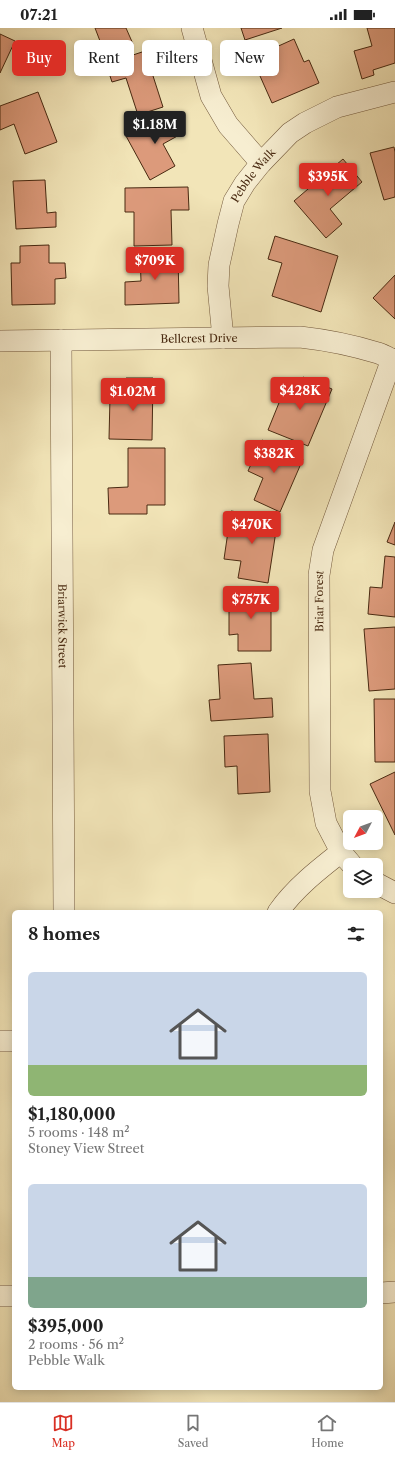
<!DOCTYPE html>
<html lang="en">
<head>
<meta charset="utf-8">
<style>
	body { margin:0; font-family:"Libre Caslon Text",serif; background:#f2f2f2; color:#222; height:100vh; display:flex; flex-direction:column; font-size:15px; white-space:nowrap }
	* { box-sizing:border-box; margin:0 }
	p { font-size:13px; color:#767676 }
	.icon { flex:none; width:22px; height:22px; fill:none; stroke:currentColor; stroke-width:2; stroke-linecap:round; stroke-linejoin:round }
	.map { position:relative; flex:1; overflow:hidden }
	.drawer { position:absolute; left:12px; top:882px; width:371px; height:480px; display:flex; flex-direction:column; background:#fff; border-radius:6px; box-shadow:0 2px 10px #0003 }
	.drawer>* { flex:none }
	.guide { position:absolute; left:12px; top:12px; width:371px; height:36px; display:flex; gap:8px }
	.needle { width:26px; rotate:229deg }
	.controls { position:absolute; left:343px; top:782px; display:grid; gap:8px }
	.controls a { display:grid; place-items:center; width:40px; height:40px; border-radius:6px; background:#fff; box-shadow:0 2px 10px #0003; font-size:20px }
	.price { position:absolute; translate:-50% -34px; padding:0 9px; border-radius:4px; background:#d93025; color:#fff; font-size:13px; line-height:26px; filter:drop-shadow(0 1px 2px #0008) }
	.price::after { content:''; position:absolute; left:50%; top:24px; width:12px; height:9px; margin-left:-6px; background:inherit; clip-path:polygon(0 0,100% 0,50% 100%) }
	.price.current { background:#222; color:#fff }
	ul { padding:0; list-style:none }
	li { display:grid; align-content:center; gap:8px; height:212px; padding:0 16px }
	li span { display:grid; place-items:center; height:124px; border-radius:6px; color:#555 }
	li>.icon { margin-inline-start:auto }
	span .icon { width:72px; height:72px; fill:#fffc; stroke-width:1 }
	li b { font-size:17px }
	h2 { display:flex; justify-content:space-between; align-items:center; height:48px; padding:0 16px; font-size:17px }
	.tag { padding:0 14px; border-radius:6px; background:#fff; box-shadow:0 2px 10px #0003; font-size:14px; line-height:36px }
	.tag.current { background:#d93025; color:#fff }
	.status { display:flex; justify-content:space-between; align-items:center; height:28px; padding:0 20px; background:#fff; direction:ltr }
	.status svg { height:11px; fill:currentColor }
	.tab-bar { display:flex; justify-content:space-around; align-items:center; height:56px; border-top:1px solid #e0e0e0; background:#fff; font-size:11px; color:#767676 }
	.tab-bar a { display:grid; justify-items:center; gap:2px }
	.tab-bar .current { color:#d93025 }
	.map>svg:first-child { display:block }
</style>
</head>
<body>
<div class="status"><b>07:21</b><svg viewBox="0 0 49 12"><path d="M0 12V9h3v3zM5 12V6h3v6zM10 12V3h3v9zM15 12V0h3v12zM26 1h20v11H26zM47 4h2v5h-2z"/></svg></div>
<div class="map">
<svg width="395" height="1374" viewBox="0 0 395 1374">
	<rect width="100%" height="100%" fill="#f2e5b8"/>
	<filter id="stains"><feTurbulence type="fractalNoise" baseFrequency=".005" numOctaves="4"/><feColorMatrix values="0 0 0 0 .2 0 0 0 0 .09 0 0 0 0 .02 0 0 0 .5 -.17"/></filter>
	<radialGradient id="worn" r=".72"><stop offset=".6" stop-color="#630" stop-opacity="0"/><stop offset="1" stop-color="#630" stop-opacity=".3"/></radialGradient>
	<path fill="#dc9a7b" stroke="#482911" d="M95 0H126L133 16 105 26Z
		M241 0H282L245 12Z
		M367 0H395V35L373 42 374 47 362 51 354 23 372 18Z
		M0 6 15 13 0 45Z
		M294 11 304 34 309 32 319 55 272 75 252 30Z
		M145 23 163 79 138 87 126 50 112 54 106 36Z
		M38 64 57 114 25 126 14 96 0 102V78Z
		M170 85 181 106 163 116 175 138 150 152 126 108Z
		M394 119 395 124V169L384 172 370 125Z
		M343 131 362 154 330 181 342 196 326 210 294 173Z
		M45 152 47 185 56 184V199L16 201 13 153Z
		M188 159 189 182H171L172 217 134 218V184H125V160Z
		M275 208 338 228 321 284 272 268 282 235 268 231Z
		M49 217V235H65L66 250 55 251V276L12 277 11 235H20V218Z
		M178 226 179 275 125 277V254L141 253 140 227Z
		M395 247V291L373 270Z
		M303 349 332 361 308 418 268 402 285 360 296 365Z
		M126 350H153L152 412 109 411 110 369H126Z
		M262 412 303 431 280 484 254 472 263 450 248 443Z
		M128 420H165V477H147V486H109L108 460 128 459Z
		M231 483 278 490 268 555 238 550 241 533 224 531Z
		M395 494V517L387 514Z
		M385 528 395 529V589L368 586 370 559 382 560Z
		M229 564H271V623H238V606L229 607Z
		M395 599V661L369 663 364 601Z
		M251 635 254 671 272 670 273 689 211 693 209 672 220 671 218 637Z
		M374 671H395V734H375Z
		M268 706 270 764 238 766 237 738 225 739 224 708Z
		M395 744V807L370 756Z"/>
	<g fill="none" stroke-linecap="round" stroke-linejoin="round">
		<g stroke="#72583b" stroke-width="22">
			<g id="minor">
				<path d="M192 0 211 68 228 97 261 135"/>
				<path id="s1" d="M223 310 218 258 219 237 228 196 234 173 245 155 261 135 290 105 305 95 337 79 395 64"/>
				<path id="s2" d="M61 312 64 884"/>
				<path id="s3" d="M0 313 300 309C327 312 352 317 378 325 384 327 389 330 395 333"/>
				<path id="s4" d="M352 837 341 824 326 795 320 763 319 547 323 522 392 331"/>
				<path d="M376 855 395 865"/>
				<path d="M278 884C295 860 318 842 341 824"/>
				<path d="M0 1013H14"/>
				<path d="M381 1265 395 1264"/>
				<path d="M0 1268H14"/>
			</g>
		</g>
		<use href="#minor" stroke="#f7eed1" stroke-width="21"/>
	</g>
	<g text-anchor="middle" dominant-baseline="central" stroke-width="4" stroke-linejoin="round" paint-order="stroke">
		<g font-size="11" fill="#482911" stroke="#f7eed1">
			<text stroke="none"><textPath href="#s1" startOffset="171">Pebble Walk</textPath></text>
			<text stroke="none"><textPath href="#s3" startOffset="199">Bellcrest Drive</textPath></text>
			<text stroke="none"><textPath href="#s4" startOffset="272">Briar Forest</textPath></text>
			<text stroke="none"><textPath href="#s2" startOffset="286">Briarwick Street</textPath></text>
		</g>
	</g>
	<rect width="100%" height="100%" filter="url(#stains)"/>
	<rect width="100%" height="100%" fill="url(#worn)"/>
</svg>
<div class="controls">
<a><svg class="needle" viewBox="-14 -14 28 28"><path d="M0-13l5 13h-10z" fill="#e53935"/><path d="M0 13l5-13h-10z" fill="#767676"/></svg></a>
<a><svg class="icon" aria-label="layers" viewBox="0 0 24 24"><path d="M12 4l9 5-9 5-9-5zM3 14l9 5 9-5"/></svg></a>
</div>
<b class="price current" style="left:155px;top:117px">$1.18M</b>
<b class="price" style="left:328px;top:169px">$395K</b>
<b class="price" style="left:155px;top:253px">$709K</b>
<b class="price" style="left:300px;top:383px">$428K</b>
<b class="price" style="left:133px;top:384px">$1.02M</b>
<b class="price" style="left:274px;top:446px">$382K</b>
<b class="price" style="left:252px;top:517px">$470K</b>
<b class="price" style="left:251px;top:592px">$757K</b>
<div class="guide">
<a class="tag current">Buy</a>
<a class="tag">Rent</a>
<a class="tag">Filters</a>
<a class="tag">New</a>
</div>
<section class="drawer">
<h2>8 homes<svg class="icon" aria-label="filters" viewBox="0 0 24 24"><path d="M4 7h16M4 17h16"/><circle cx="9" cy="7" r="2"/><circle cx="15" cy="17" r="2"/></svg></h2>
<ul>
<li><span style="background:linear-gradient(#c9d6e8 75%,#8fb573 0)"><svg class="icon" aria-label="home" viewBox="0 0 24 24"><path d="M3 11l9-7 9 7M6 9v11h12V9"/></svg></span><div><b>$1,180,000</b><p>5 rooms · 148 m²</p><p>Stoney View Street</p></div></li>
<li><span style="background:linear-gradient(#c9d6e8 75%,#7fa58c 0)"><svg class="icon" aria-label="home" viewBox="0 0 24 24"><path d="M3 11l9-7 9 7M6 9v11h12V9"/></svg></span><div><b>$395,000</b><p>2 rooms · 56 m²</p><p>Pebble Walk</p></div></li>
</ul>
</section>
</div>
<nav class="tab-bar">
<a class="current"><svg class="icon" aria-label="map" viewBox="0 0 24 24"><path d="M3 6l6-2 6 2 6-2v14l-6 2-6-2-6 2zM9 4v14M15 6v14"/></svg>Map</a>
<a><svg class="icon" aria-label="saved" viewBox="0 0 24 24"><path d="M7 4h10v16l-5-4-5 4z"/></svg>Saved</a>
<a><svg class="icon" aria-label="home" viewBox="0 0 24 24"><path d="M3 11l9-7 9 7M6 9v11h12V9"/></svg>Home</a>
</nav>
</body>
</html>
